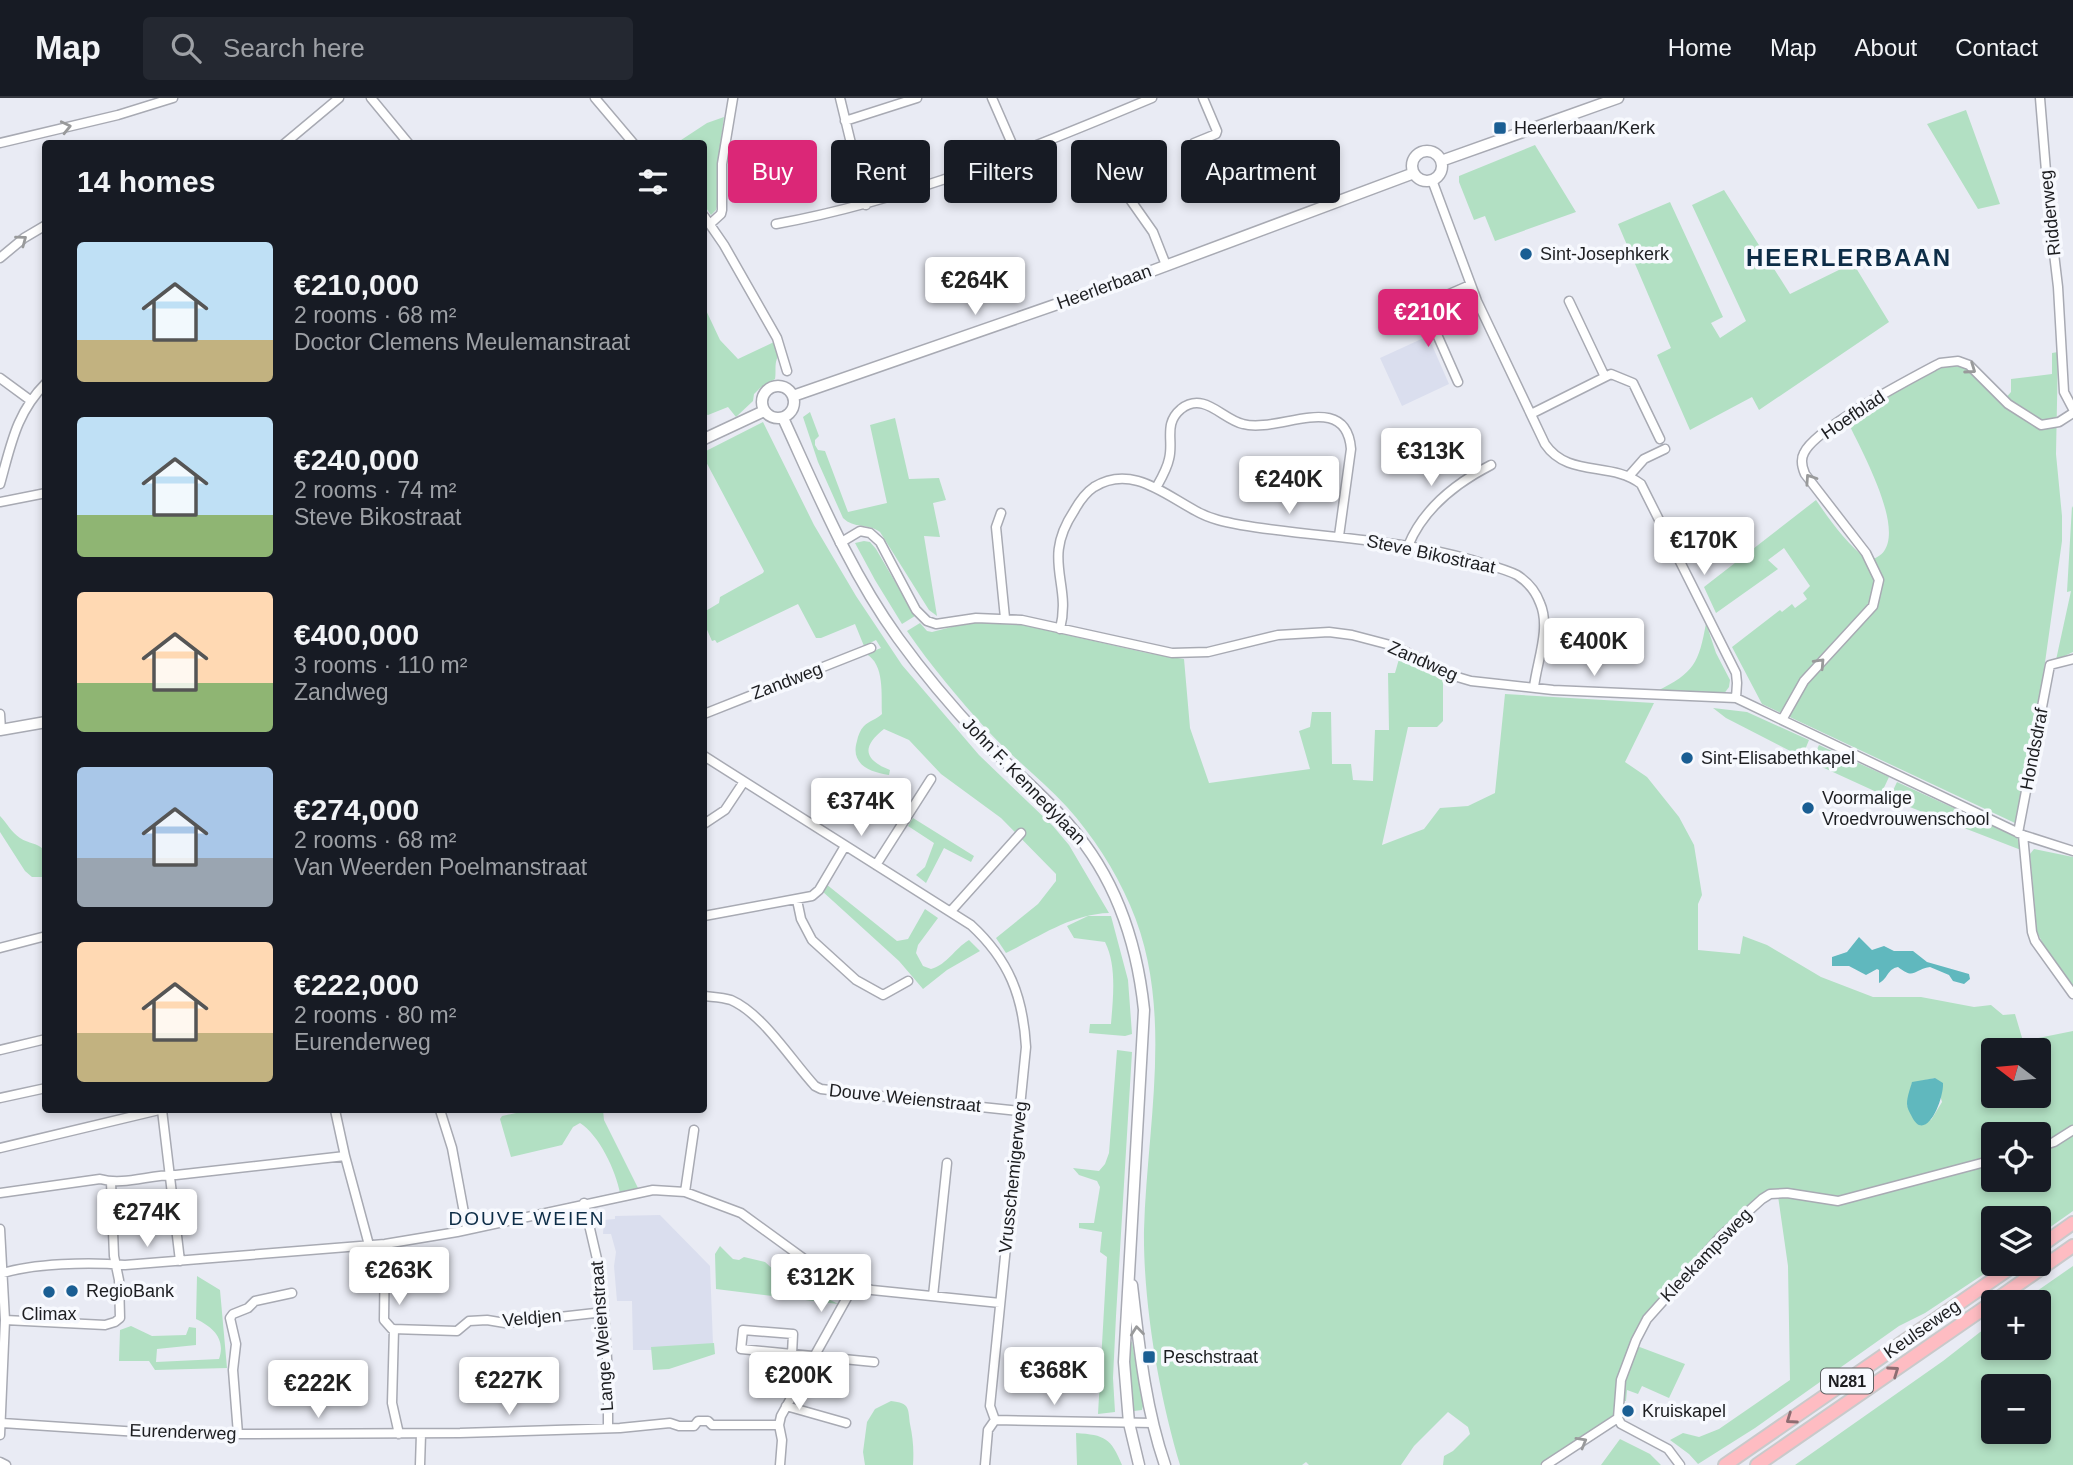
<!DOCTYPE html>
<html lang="en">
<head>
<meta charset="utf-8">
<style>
	body { margin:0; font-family:Arial,sans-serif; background:#242831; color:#f1f3f6; height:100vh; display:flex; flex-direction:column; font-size:26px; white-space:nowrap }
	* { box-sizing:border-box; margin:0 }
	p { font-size:23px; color:#9ea1a6 }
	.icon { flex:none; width:38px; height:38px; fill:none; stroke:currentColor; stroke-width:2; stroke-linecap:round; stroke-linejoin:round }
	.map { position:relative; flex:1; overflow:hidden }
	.panel { position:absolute; left:42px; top:42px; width:665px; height:973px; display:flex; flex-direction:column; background:#171b24; border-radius:7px; box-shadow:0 4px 10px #0003 }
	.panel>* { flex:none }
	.top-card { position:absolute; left:728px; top:42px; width:665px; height:63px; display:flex; gap:14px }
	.needle { width:46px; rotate:286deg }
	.fabs { position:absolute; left:1981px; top:940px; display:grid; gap:14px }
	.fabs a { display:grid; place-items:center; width:70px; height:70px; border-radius:7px; background:#171b24; box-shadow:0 4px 10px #0003; font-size:35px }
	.price { position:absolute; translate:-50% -60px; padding:0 16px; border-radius:7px; background:#fff; color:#222; font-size:23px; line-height:46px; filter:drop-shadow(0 2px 4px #0008) }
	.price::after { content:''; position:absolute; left:50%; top:42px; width:21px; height:16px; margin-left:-10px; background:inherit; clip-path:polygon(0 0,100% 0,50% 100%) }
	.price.active { background:#db2777; color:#fff }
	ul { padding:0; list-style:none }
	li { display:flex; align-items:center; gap:21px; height:175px; padding:0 35px }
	li span { display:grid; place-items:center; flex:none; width:196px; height:140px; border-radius:7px; color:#555 }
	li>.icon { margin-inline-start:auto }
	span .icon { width:84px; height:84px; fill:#fffc; stroke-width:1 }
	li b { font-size:30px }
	h2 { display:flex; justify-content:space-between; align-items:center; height:84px; padding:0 35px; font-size:30px }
	.pill { padding:0 24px; border-radius:7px; background:#171b24; box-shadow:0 4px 10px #0003; font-size:24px; line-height:63px }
	.pill.active { background:#db2777; color:#fff }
	header { display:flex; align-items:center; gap:42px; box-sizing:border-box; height:98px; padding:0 35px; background:#171b24; border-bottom:2px solid #363941 }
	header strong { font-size:33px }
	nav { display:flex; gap:38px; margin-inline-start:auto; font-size:24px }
	.search { width:490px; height:63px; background:#242831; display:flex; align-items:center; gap:18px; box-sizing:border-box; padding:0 24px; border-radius:7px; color:#9ea1a6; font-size:26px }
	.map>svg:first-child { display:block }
</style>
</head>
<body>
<header>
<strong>Map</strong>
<div class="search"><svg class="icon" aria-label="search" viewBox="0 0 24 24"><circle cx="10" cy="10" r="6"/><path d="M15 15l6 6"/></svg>Search here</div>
<nav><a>Home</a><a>Map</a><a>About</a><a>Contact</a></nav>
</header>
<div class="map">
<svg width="2073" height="1367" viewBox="0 0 2073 1367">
	<rect width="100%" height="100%" fill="#e9ebf4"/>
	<path fill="#dadeee" d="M1428 238 1449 286 1402 308 1380 260Z
		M660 1117 710 1168 713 1246 662 1252H633L632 1203H617L614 1168 616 1154 611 1136H603L604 1122 615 1121V1118Z"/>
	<path fill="#b2e0c3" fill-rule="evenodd" d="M1966 12 2000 106 1978 111 1927 26Z
		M724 19 719 55 718 105 716 112 711 117 704 107V46H675L707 25Z
		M1535 47 1576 114 1495 143 1485 118 1474 122 1459 84V78Z
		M1724 92 1790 196 1853 165 1889 224 1759 312 1752 299 1690 332 1657 257 1671 250 1618 126 1670 104 1723 219 1711 225 1720 240 1746 223 1692 107Z
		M704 208 720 242 738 261 774 244C780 253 778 256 776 264 775 269 776 276 775 281L760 290 754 296 753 303 736 319 728 309 708 317 704 316Z
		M2058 254 2056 356 2062 418V443L2034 643 2017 724 2015 725 1762 606 1732 549 1780 512 1782 514 1792 506 1795 510 1807 501 1803 495 1810 488 1784 450 1768 462 1778 471 1716 515 1704 489 1816 402C1831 424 1847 446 1868 462 1920 454 1860 351 1849 326L1893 294 1945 267 1964 269 2002 304 2011 294V281L2052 276V255Z
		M810 314 819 338 815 342V347L818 352 825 353 848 414 887 405 870 327 895 320 909 381 939 380 946 402 933 405 940 439 924 438 937 518 929 512 880 434C868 425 854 431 843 420L818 364 803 319Z
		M763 324 814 427 856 498 902 567 979 657 1053 728 1069 747 1109 815C1071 816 1039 839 1006 855L996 840 1038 806 1056 783V776L1001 720 941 676 909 642 884 631C861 649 864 662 890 672L889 677C869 674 850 666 857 643 858 638 860 632 864 628 869 623 877 621 882 616 881 597 885 566 866 556L881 550 876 542 864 548 855 526 821 540H816L798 506 717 545 715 542 712 543 704 525V514L719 505 720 499 763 475 764 473 704 360V354Z
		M2072 408 2073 410V554L2056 562 2071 493 2067 494Z
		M864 443 870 444 876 451 915 518 902 526 875 482 855 445Z
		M993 524 1014 525 1147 555 1184 561 1190 630 1209 685 1310 671 1299 633 1310 629 1312 614H1331L1332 666H1351L1353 682 1373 683 1375 632H1389L1388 575H1395L1399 561 1443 582V623L1437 629H1408L1382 747 1424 731 1440 710 1468 708 1495 695 1505 596 1654 605 1625 664 1647 679 1679 719 1694 747 1702 797 1698 806V852L1740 856 1743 838 1767 847 1821 879 1873 899H1921L1974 909 1991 907 2003 917 2015 916 2023 943 2073 933V1113L2039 1137V1120H1993V1166H1999L1925 1215 1899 1228 1755 1330 1698 1366 1689 1356 1670 1342 1683 1335 1699 1339 1719 1331 1790 1282 1788 1168 1778 1098 1771 1099 1724 1143 1712 1159 1662 1208 1647 1226 1637 1248 1685 1266 1669 1300 1642 1288 1638 1296 1627 1292 1626 1303H1617L1615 1317 1610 1323 1540 1367H1443L1444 1358 1453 1353 1470 1336 1468 1329 1448 1314 1414 1348 1401 1367H1309L1306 1364 1302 1367H1180C1159 1297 1143 1205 1144 1132 1147 1025 1175 909 1130 807 1115 772 1093 738 1067 709 1042 682 1012 659 987 632 959 601 931 568 907 533L920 525 927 533 932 534 967 525ZM1993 952H2039V998H1993ZM1935 980 1942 1004 1931 1022 1907 1008 1912 985ZM1993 1036H2039V1082H1993Z
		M1706 525 1716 555 1730 582 1729 589 1723 597 1657 593C1694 575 1699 565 1706 525Z
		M1713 610 1747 614 1809 642 1802 659 1726 620Z
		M1819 647 1889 679 1881 696 1811 664Z
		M1897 684 2017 739 2021 752 1889 701Z
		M0 718C6 724 12 735 20 740 29 746 37 744 45 753V779H32L25 773 0 734Z
		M913 720 974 758 971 764 944 750 926 785 916 777 925 769 934 745 908 728Z
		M2034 751 2073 759V890L2045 850 2037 834 2030 756Z
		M826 786 897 843 908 841 925 811 938 820 918 847 916 855 923 868 931 871C948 866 954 851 969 842L980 853 947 872 923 891 899 863 822 793Z
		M1088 818H1111L1128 882 1132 936 1125 938 1089 935 1090 926H1111C1113 900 1117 868 1105 844L1074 840 1067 828Z
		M1117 952 1132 954 1116 1218 1113 1280 1115 1314 1098 1316 1107 1159 1100 1154 1102 1134 1079 1130V1125H1094L1100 1089 1097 1083 1079 1077 1073 1070 1099 1073 1105 1066 1109 1055Z
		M530 1012H603L604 1022 639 1092 620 1095C616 1073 599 1037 580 1025L573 1029 562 1047 511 1059 500 1021 502 1018Z
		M720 1148 733 1161 739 1162 744 1159 765 1164 775 1173 838 1206 716 1191 715 1156Z
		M2073 1168V1367H1795L1943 1263 1993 1224V1250H2039V1204H2021ZM2039 1288V1334H1993V1288Z
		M197 1178 220 1192 227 1270 155 1272 149 1263H119L120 1232 131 1228 152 1238 186 1237 189 1229 196 1230V1247L157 1251 156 1264 219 1261C226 1241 213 1229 196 1221Z
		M1130 1243 1132 1244 1143 1308 1142 1312 1134 1313 1129 1291Z
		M714 1245 715 1256 669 1271 653 1272 651 1249Z
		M891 1303C910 1305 908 1310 910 1326 913 1340 914 1352 913 1367H865L863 1354 867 1324 875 1311Z
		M1076 1335C1105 1337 1111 1340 1122 1367H1077Z
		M1620 1341 1650 1356 1661 1367H1601Z"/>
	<path fill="#60b8be" d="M1859 839 1872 852 1884 848 1894 853H1913L1927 864 1969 876 1970 881 1964 886 1953 883 1949 877 1930 869C1912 872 1915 882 1898 869 1887 871 1888 881 1879 885V872L1877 871 1866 877 1849 868H1832V859L1847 854Z
		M1935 980 1943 985C1944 1002 1925 1048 1911 1017 1909 1013 1907 1010 1907 1006 1907 999 1910 991 1912 984Z"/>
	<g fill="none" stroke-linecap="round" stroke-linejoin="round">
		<g stroke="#a8aab3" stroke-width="11">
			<path id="minor" d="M371 0 409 46
				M595 0 634 46
				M840 0 866 107
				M992 0 1016 55
				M2040 0 2050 122 2058 189 2064 294 2073 311
				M845 23 917 0
				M0 45 118 17 173 0
				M284 46 339 0
				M1096 53 1153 134 1166 167
				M1201 72 1192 48 1194 45 1216 36 1217 33 1203 0
				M1432 82 1477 203 1545 346C1568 380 1611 363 1641 386L1736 575 1737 585 1736 600
				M704 118 724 147 777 240 787 273
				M710 126 721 116 722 112V66L733 0
				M776 126C908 102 1030 51 1152 0
				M0 160 24 140 46 127
				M1569 203 1605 279
				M0 280 30 302
				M1458 284 1424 207 1470 187
				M1531 316 1611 276 1633 285 1660 341
				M1629 378 1644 361 1665 351
				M0 386C11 347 16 315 46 285
				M1156 390C1161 381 1167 371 1169 361 1174 343 1163 326 1181 311 1204 293 1222 321 1243 326 1278 336 1346 291 1351 351L1339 438
				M0 404 46 395
				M1001 415 996 429 1005 520
				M840 445 860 433 870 435 880 444 916 512 927 523 936 526 976 520 1022 522 1172 555 1208 554 1278 537 1329 534 1352 537 1394 548 1454 578 1471 583 1553 592 1736 600 2023 737 2073 753
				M1408 448C1423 411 1456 385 1491 367
				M1060 531C1072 484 1041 463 1074 413 1079 404 1085 395 1094 389 1131 366 1164 396 1196 413 1210 421 1225 424 1241 427 1318 440 1396 440 1472 462 1487 467 1503 470 1517 477 1528 484 1536 494 1540 505 1551 530 1537 563 1534 589
				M0 616 1 632
				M704 616 871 550
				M1782 622 1804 583 1873 508 1879 482 1866 455 1805 376C1802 369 1800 362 1804 355 1815 330 1912 280 1940 265L1958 263 1969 267 2008 306 2041 327 2059 324 2073 315
				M704 658 971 827C1009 862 1023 898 1026 949L990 1308 995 1322
				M704 726 725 712 743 685
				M2018 735 2050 567 2073 561
				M2023 737 2032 834 2035 843 2073 896
				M876 767 931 681
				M797 802 801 821 812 842 856 882 883 897 908 883
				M951 813 1021 735
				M704 818 812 798 819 792 845 748
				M0 850 46 838
				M704 898C712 899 722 899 731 902 763 916 791 962 815 988L821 991 922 1003 928 1006 943 1005 1019 1013
				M0 952 46 941
				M0 1000 46 990
				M162 1012 180 1163
				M335 1012 345 1058 369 1147
				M440 1012 452 1050 467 1131
				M2039 1049 2054 1044 2073 1032
				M0 1050 159 1012
				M685 1094 694 1032
				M0 1095 100 1081C124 1088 151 1076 176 1077L345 1058
				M584 1105 597 1161 604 1214 608 1276V1330
				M0 1131 5 1222 0 1337
				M385 1146 384 1222 392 1231 457 1233 469 1223 487 1222 505 1225 604 1214
				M0 1176C33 1165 90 1164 125 1167L385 1146 457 1134 653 1092 685 1094 741 1115 818 1171 842 1183 872 1192 1000 1205
				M933 1198 947 1065
				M5 1222 105 1227 115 1224 120 1220 119 1182 114 1158 111 1084
				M394 1231 392 1305 399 1336
				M792 1256 793 1236 743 1232 741 1251C785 1255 830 1260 874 1264
				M786 1308 846 1325
				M1618 1320 1621 1282 1636 1242 1647 1221 1722 1137 1762 1101 1770 1096 1787 1095 1838 1103 1993 1062
				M1618 1320 1621 1326 1668 1351 1680 1367
				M995 1322 1153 1325
				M2 1325 139 1334 238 1336 460 1335 620 1330 670 1325 679 1328H694L698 1323H708L712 1327H779
				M238 1336 233 1272 236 1246 230 1220 233 1216 248 1210 255 1203 292 1195
				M0 1364 6 1367
				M420 1367 421 1336
				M780 1367 782 1342 779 1327 781 1318 854 1187
				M985 1367 988 1332 995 1322
				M1546 1367 1618 1320"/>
		</g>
		<g stroke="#a8aab3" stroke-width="13">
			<path id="tertiary" d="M1412 68a15 15 0 1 1 30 0a15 15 0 1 1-30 0Z
				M1441 63 1618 0
				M762 304a16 16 0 1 1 32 0a16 16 0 1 1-32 0Z
				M793 298 1141 177 1414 75
				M783 320C818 396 849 472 898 540 924 576 953 610 983 642 1011 671 1044 697 1070 728 1115 779 1137 845 1144 912L1124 1264 1129 1325 1139 1367
				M704 341 764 313
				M0 632 46 624
				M1132 1187C1139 1247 1145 1309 1165 1367"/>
		</g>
		<g stroke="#c9c9ca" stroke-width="16">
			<path id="trunk" d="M2039 1149 2073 1125
				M1993 1204 2073 1148
				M1725 1367 2016 1166
				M1757 1367 1993 1204"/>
		</g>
		<use href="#minor" stroke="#fff" stroke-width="8"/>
		<use href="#tertiary" stroke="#fff" stroke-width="10"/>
		<use href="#trunk" stroke="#febcc2" stroke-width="12"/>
	</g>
	<defs><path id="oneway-chevron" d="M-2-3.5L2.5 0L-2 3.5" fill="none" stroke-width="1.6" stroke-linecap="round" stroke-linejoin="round" transform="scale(1.75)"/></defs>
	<g stroke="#999a9b">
		<use href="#oneway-chevron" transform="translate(66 29) rotate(-13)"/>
		<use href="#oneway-chevron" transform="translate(22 142) rotate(-37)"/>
		<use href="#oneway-chevron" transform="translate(1971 271) rotate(35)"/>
		<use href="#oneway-chevron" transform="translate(1810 381) rotate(-124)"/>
		<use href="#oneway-chevron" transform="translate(1820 565) rotate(-47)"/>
		<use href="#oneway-chevron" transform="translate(1137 1233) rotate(-96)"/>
		<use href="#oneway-chevron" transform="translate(1582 1344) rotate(-30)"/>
	</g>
	<g stroke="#8e6d72">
		<use href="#oneway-chevron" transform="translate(1894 1273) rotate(-35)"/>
		<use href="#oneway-chevron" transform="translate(1791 1321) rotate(145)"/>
	</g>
	<g fill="#1a5e93" stroke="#f7f9fe" stroke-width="2.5">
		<rect x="1493" y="23" width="14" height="14" rx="3.5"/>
		<circle cx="1526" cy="156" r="7"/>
		<circle cx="1687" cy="660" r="7"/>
		<circle cx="1808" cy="710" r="7"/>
		<circle cx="72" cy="1193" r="7"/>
		<circle cx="49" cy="1194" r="7"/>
		<rect x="1142" y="1252" width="14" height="14" rx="3.5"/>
		<circle cx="1628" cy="1313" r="7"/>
	</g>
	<g text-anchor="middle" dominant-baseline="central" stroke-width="7" stroke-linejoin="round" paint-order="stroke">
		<rect fill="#f7f9fe" stroke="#5e6063" stroke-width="2" x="1821" y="1270.5" width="52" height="25" rx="5"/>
		<g font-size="16" font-weight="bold" fill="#1d1e21">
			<text x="1847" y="1283">N281</text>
		</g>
		<g font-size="18" fill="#1d1e21" stroke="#f7f9fe" text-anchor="start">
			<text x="1514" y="30">Heerlerbaan/Kerk</text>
			<text x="1540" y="156">Sint-Josephkerk</text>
			<text x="1701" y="660">Sint-Elisabethkapel</text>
			<text x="1822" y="700">Voormalige<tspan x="1822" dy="21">Vroedvrouwenschool</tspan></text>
			<text x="86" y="1193">RegioBank</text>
			<text x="49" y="1216" text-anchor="middle">Climax</text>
			<text x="1163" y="1259">Peschstraat</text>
			<text x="1642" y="1313">Kruiskapel</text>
		</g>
		<g font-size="18" fill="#1d1e21" stroke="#f7f9fe">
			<text transform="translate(2050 115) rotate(-96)">Ridderweg</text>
			<text transform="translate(1104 189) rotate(-20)">Heerlerbaan</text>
			<text transform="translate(1853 317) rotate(-34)">Hoefblad</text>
			<text transform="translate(1431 456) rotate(12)">Steve Bikostraat</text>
			<text transform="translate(1423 563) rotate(24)">Zandweg</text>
			<text transform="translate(787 583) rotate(-21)">Zandweg</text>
			<text transform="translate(2034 651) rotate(-79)">Hondsdraf</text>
			<text transform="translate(1024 683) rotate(46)">John F. Kennedylaan</text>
			<text transform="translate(905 1000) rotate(6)">Douve Weienstraat</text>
			<text transform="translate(1013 1079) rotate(-84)">Vrusschemigerweg</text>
			<text transform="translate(1706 1157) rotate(-46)">Kleekampsweg</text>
			<text transform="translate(532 1220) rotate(-5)">Veldjen</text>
			<text transform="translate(1922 1231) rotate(-35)">Keulseweg</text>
			<text transform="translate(602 1238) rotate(-94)">Lange Weienstraat</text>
			<text transform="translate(183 1334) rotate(2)">Eurenderweg</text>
		</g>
		<g font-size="19" letter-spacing="2" fill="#0d2d47" stroke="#f7f9fe">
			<text x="527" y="1120">DOUVE WEIEN</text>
		</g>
		<g font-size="24" font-weight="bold" letter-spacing="2" fill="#0d2d47" stroke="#f7f9fe">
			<text x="1849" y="159">HEERLERBAAN</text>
		</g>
	</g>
</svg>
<div class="fabs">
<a><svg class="needle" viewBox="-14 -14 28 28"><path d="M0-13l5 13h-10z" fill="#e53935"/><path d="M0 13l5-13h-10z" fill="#9ea1a6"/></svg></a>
<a><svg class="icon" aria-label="locate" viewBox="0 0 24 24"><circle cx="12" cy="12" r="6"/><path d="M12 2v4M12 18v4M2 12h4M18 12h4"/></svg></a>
<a><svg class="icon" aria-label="layers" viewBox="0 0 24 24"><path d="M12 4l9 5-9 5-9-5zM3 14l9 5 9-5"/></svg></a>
<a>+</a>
<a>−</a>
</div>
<b class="price" style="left:975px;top:219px">€264K</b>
<b class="price active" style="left:1428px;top:251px">€210K</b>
<b class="price" style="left:1431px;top:390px">€313K</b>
<b class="price" style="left:1289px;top:418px">€240K</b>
<b class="price" style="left:1704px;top:479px">€170K</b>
<b class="price" style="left:1594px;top:580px">€400K</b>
<b class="price" style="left:861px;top:740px">€374K</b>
<b class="price" style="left:147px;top:1151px">€274K</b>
<b class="price" style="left:399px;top:1209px">€263K</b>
<b class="price" style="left:821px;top:1216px">€312K</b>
<b class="price" style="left:1054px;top:1309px">€368K</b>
<b class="price" style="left:799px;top:1314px">€200K</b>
<b class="price" style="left:509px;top:1319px">€227K</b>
<b class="price" style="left:318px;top:1322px">€222K</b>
<div class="top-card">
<a class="pill active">Buy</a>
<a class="pill">Rent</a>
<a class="pill">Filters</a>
<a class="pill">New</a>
<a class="pill">Apartment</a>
</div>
<section class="panel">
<h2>14 homes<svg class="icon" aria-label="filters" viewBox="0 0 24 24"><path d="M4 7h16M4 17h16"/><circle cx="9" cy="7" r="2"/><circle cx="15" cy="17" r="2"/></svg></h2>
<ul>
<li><span style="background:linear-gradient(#bfe0f5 70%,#c2b280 0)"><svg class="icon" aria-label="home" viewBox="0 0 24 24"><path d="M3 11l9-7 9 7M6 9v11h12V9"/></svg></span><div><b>€210,000</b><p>2 rooms · 68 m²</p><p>Doctor Clemens Meulemanstraat</p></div></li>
<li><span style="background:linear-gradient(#bfe0f5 70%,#8fb573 0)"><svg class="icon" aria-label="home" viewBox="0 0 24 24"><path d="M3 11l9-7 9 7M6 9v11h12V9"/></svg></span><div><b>€240,000</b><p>2 rooms · 74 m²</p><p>Steve Bikostraat</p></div></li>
<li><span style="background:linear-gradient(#ffd9b3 65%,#8fb573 0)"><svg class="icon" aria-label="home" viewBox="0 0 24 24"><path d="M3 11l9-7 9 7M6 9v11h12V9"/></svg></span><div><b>€400,000</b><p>3 rooms · 110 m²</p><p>Zandweg</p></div></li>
<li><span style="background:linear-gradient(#a9c7e8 65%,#9aa5b1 0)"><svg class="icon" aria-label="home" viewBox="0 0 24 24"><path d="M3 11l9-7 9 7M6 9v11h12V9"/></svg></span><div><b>€274,000</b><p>2 rooms · 68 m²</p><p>Van Weerden Poelmanstraat</p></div></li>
<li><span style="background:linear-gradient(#ffd9b3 65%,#c2b280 0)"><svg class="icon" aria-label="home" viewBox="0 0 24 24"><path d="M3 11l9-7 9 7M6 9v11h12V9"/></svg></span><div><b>€222,000</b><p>2 rooms · 80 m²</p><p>Eurenderweg</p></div></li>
</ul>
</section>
</div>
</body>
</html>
